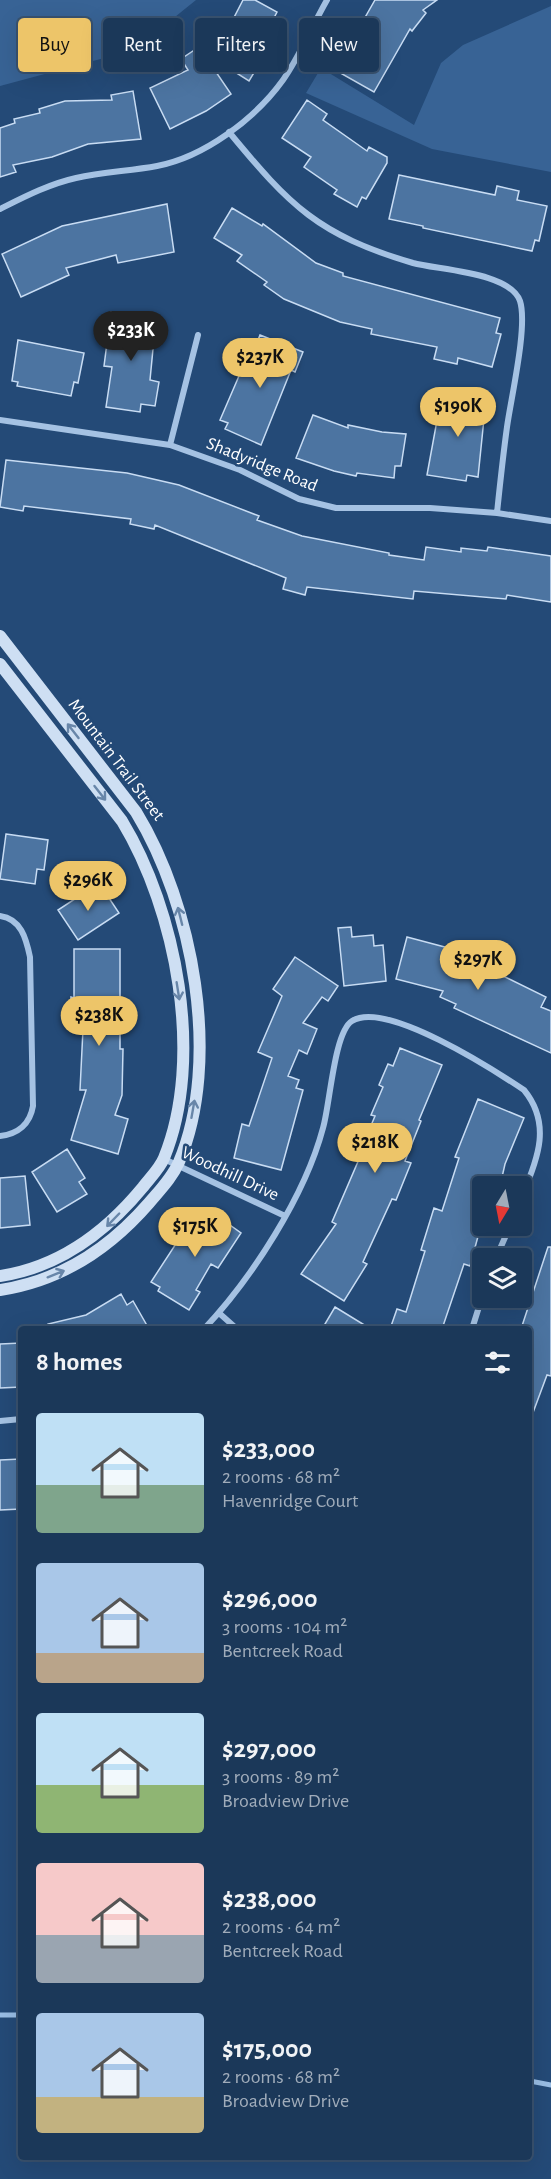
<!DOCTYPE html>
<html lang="en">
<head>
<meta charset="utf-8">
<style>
	body { margin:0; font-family:"Alegreya Sans",sans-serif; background:#243f5f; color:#f1f3f6; height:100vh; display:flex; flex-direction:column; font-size:22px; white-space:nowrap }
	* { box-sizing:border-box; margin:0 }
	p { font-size:20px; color:#a0acba }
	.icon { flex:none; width:33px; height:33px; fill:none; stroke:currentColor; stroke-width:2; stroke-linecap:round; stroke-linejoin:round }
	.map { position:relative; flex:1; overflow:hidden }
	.panel { position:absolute; left:18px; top:1326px; width:514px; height:834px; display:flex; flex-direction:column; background:#1b3859; border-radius:6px; box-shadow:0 6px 24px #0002,0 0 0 2px #39526f }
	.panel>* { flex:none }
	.banner { position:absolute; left:18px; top:18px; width:516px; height:54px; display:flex; gap:12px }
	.needle { width:39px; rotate:190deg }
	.buttons { position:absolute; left:472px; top:1176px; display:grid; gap:12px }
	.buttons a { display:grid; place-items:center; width:60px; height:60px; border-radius:6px; background:#1b3859; box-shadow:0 6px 24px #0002,0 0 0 2px #39526f; font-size:30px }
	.price { position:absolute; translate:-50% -51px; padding:0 14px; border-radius:21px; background:#edc569; color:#111; font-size:20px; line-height:39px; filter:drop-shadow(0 2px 3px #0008) }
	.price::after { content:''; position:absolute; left:50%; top:36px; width:18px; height:14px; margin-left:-9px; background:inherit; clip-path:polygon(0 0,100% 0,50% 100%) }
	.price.selected { background:#222; color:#fff }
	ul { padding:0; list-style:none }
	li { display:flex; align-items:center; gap:18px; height:150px; padding:0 18px }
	li span { display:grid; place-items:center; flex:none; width:168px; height:120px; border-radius:6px; color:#555 }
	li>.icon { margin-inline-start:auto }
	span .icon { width:72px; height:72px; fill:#fffc; stroke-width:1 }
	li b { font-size:26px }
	h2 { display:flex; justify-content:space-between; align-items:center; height:72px; padding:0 18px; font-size:26px }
	.chip { padding:0 21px; border-radius:6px; background:#1b3859; box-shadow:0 6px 24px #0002,0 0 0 2px #39526f; font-size:21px; line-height:54px }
	.chip.selected { background:#edc569; color:#111 }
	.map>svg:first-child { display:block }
</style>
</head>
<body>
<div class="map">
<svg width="551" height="2179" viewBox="0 0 551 2179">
	<rect width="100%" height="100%" fill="#244a77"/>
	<path fill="#386395" d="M0 0H196L134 50 0 86Z
		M551 6V172L432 149 306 93 321 68 414 125 441 63 463 45Z"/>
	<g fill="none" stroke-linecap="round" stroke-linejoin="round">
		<path stroke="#99bde4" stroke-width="5" d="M0 2015H21
			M530 2081 551 2085"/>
	</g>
	<path fill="#4c74a1" stroke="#c8dcf3" stroke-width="1.5" d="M243 0H255L277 12 275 16 285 21 249 81 208 55 226 27 228 29Z
		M375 0H437L423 10 426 13 412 31 410 29 374 92 335 70Z
		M199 47 231 94 206 111 170 129 150 88 188 70 181 59Z
		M133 91 141 139 88 144 52 157 13 165 16 172 0 177V128L15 123 14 119 40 113 39 109 65 101 112 100 111 95Z
		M307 100 327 114 323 120 367 151 369 147 387 157V163L366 199 362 197 357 207 334 194 337 190 304 167 311 157 282 138Z
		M399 175 495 195 497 186 519 191 517 200 547 206 539 241 535 240 532 251 423 228V226L389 219Z
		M167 204 174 252 118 263 116 255 66 268 69 275 21 297 2 254 62 226Z
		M232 208 262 226 263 224 316 263 343 273V276L500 318 496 333 501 334 492 367 458 358 457 364 434 359 437 347 371 334 372 329 340 322 284 299 264 285 267 282 237 261 242 255 214 238Z
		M111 312 156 318 150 380 159 382 155 406 141 404 140 412 106 407 112 367 104 366Z
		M260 335 303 352 295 372 291 370 261 445 225 429 228 423 220 420 242 369 246 371Z
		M18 340 84 353 78 383 74 382 71 396 17 386 18 382 12 381Z
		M442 393 486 399 478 477 467 475 466 481 427 475Z
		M313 415 348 428V425L382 432 406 434 401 466H395L394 478 357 473 356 476 334 471 296 458Z
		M6 460 127 473 179 485 259 516 257 520 302 536 389 553V555L424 560 426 547 461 552V548L487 551 488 547 551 556V602L507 595 506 599 414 591 413 599 307 587 305 595 283 589 286 578 155 525 154 529 130 524 131 519 24 506 23 511 0 507Z
		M6 834 48 840 44 870 37 869 35 884 0 879Z
		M99 883 119 913 78 940 58 910Z
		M351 927 352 937 373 935 374 946 383 945 386 981 344 986 338 928Z
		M407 937 456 950 502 971 501 975 546 997 541 1007 551 1011V1053L454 1008 456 1004 440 997 443 991 396 979Z
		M74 949H120V1049H123L122 1095 115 1115 128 1119 118 1154 71 1140 86 1090H80L83 1029H74V1018H70L71 997 74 998Z
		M295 957 338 986 328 1001 322 997 303 1023 317 1029 307 1054 299 1050 288 1076 299 1080 296 1088 303 1090 281 1170 234 1158 242 1124 249 1126 272 1058 258 1052 282 996 273 989Z
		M400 1048 442 1065 419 1120 421 1121 405 1161 411 1163 396 1200 392 1199 363 1262 367 1264 344 1301 301 1274 336 1224 332 1222 369 1136 367 1135 375 1116 371 1115 383 1087 379 1085 388 1064 393 1066Z
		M478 1099 524 1118 505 1164 500 1186H483V1218L470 1266 464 1264 442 1329H390L397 1309 406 1312 425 1251 421 1250 434 1208 442 1211 459 1158 455 1157Z
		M67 1149 85 1178 79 1182 87 1194 57 1212 32 1172Z
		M25 1176 30 1225 0 1228V1178Z
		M198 1210 210 1217 213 1213 241 1233 218 1268 211 1264 196 1290 200 1292 189 1310 158 1291 160 1287 151 1282Z
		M548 1247H551V1376L547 1375 531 1418 530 1329H521Z
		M121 1294 127 1305 133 1301 149 1329H49L48 1324 86 1315Z
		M335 1307 371 1329H322Z
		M21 1343V1387L0 1388V1344Z
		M21 1459V1509L0 1510V1460Z"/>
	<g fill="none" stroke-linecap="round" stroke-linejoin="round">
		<path stroke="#a5c2e3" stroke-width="6" d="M229 132C290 206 318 235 413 263 439 270 510 272 520 301 528 326 511 398 507 427 503 456 500 484 497 513
			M0 209C24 197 49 184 76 178 103 172 130 171 157 166 204 157 255 119 283 80 300 56 312 26 327 0
			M0 420 170 445 240 470 299 499 336 508H430L497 513 551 521
			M170 445 198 335
			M0 916C21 919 26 938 30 957L33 1106C30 1124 18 1134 0 1136
			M164 1159 285 1216
			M496 1258 510 1226
			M219 1313 237 1329
			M204 1329C252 1278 305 1196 323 1128 330 1105 334 1032 352 1021 386 1000 494 1070 524 1090 551 1123 539 1157 522 1196
			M472 1329 483 1294
			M0 1421 21 1419"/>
		<path stroke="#cedff3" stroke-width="12" d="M0 636 136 812C193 905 222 1060 179 1162 172 1178 160 1190 149 1203 110 1248 60 1281 0 1290
			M0 664 122 821C176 910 205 1058 164 1158 160 1168 150 1178 143 1187 106 1232 60 1267 0 1276"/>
	</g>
	<defs><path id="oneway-shaft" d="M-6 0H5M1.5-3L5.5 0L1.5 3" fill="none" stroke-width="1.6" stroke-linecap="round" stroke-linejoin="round" transform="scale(1.5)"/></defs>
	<g stroke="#6886a9">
		<use href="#oneway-shaft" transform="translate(73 731) rotate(-128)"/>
		<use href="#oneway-shaft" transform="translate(100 793) rotate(52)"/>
		<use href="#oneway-shaft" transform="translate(180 916) rotate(-104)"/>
		<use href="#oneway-shaft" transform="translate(178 991) rotate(81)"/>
		<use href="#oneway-shaft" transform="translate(193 1109) rotate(-80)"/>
		<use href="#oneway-shaft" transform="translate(113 1220) rotate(134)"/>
		<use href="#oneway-shaft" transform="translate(56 1274) rotate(-22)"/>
	</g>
	<g text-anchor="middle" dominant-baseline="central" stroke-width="5" stroke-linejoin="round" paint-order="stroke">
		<g font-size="18" fill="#fff" stroke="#244a77">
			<text transform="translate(262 465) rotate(22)">Shadyridge Road</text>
			<text transform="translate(116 760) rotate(53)">Mountain Trail Street</text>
			<text transform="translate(230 1174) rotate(25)">Woodhill Drive</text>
		</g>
	</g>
</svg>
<div class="buttons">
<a><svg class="needle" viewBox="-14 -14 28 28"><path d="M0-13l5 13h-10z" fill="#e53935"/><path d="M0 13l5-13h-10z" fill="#a0acba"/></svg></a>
<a><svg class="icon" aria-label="layers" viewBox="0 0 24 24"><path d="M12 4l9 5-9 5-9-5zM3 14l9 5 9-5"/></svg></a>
</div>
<b class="price selected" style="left:131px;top:362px">$233K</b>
<b class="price" style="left:260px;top:389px">$237K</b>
<b class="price" style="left:458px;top:438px">$190K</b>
<b class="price" style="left:88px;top:912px">$296K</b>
<b class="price" style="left:478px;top:991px">$297K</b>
<b class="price" style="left:99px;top:1047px">$238K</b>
<b class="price" style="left:375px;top:1174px">$218K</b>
<b class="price" style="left:195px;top:1258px">$175K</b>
<div class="banner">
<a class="chip selected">Buy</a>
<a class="chip">Rent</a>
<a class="chip">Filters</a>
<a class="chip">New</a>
</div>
<section class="panel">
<h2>8 homes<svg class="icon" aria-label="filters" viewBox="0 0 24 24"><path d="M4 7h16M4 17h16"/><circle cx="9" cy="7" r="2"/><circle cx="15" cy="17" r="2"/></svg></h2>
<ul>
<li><span style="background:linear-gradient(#bfe0f5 60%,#7fa58c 0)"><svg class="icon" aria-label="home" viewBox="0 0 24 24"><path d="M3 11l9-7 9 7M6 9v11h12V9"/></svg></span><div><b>$233,000</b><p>2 rooms · 68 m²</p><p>Havenridge Court</p></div></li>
<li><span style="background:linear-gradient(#a9c7e8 75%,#b9a48a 0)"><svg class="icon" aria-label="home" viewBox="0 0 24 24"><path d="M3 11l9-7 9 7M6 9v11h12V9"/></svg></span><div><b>$296,000</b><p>3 rooms · 104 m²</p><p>Bentcreek Road</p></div></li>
<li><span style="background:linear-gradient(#bfe0f5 60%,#8fb573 0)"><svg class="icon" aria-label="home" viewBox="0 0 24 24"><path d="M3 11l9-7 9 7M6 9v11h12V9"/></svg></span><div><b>$297,000</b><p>3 rooms · 89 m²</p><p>Broadview Drive</p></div></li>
<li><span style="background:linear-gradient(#f6c9c9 60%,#9aa5b1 0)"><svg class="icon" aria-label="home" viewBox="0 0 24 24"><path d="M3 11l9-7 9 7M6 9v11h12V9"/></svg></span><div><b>$238,000</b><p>2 rooms · 64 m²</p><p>Bentcreek Road</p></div></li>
<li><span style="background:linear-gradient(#a9c7e8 70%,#c2b280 0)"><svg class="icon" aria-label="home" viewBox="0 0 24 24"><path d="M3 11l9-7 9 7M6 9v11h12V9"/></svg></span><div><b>$175,000</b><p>2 rooms · 68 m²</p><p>Broadview Drive</p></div></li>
</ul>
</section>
</div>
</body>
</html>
